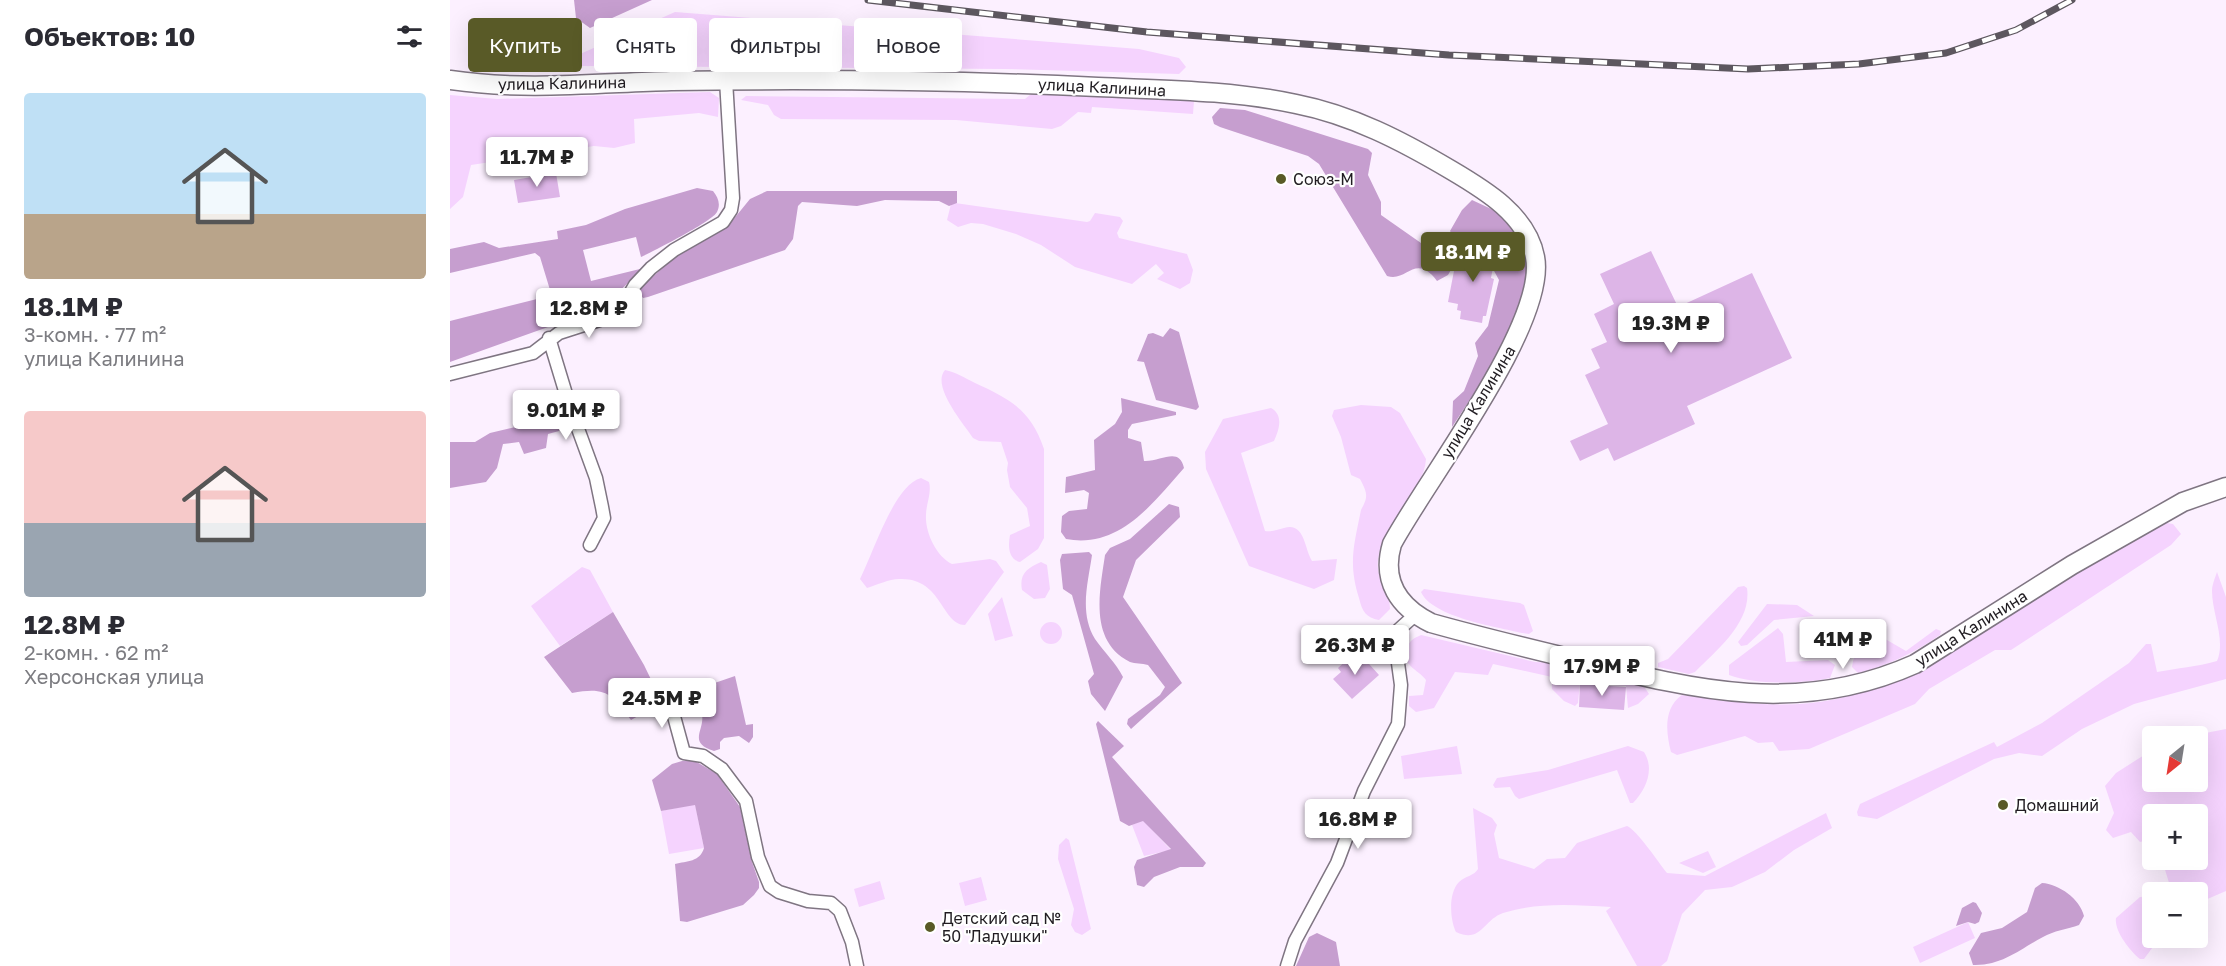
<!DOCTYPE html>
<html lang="ru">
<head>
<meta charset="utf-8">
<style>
	body { margin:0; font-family:"Golos Text",sans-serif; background:#f2f2f3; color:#2b2b33; height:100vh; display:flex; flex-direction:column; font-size:22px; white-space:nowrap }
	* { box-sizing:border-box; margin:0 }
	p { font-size:20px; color:#7c7c81 }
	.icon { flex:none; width:33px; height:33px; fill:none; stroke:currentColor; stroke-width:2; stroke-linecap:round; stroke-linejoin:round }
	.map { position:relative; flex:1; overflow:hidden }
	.sheet { display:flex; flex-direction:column; background:#fff; width:450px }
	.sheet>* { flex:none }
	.banner { position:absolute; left:18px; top:18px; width:570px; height:54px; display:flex; gap:12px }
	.needle { width:39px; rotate:210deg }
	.buttons { position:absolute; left:1692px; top:726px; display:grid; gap:12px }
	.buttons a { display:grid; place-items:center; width:66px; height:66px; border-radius:6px; background:#fff; box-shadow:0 6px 24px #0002; font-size:30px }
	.price { position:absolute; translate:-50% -51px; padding:0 14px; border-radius:6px; background:#fff; color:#222; font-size:20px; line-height:39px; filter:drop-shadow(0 2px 3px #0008) }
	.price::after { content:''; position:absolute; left:50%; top:36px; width:18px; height:14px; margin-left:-9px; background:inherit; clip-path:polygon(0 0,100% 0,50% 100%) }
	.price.selected { background:#595a27; color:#fff }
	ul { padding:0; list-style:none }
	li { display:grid; align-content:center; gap:12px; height:318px; padding:0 24px }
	li span { display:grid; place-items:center; height:186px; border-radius:6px; color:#555 }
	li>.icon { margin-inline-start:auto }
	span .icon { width:108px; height:108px; fill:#fffc; stroke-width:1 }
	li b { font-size:26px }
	h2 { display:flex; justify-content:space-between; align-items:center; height:72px; padding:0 24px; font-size:26px }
	.tag { padding:0 21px; border-radius:6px; background:#fff; box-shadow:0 6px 24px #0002; font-size:21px; line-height:54px }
	.tag.selected { background:#595a27; color:#fff }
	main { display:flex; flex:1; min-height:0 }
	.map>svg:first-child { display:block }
</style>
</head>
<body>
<main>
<section class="sheet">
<h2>Объектов: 10<svg class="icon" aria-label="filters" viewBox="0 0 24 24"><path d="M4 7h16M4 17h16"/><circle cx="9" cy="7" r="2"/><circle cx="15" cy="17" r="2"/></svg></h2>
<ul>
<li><span style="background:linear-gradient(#bfe0f5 65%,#b9a48a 0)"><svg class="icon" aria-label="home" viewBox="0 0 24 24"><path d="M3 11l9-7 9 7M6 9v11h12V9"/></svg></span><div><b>18.1M ₽</b><p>3-комн. · 77 m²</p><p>улица Калинина</p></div></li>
<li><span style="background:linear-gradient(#f6c9c9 60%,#9aa5b1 0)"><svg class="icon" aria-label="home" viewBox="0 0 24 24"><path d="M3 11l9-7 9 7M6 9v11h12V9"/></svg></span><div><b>12.8M ₽</b><p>2-комн. · 62 m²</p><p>Херсонская улица</p></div></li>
</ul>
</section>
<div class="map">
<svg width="1776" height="966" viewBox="0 0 1776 966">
	<rect width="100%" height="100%" fill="#fcf0ff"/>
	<path fill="#f5d3fe" d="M225 12 689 49 729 58 736 67 729 74 555 69 131 66 112 62Z
		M586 90 740 97 744 101 743 114 642 107 641 113 628 112 611 126 602 129 506 120 331 119 324 115 318 105 291 100 296 96 575 99Z
		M260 92 269 98 268 117 249 113 184 119 185 143 164 148 144 146 21 165 13 197 0 209V95L47 99Z
		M505 203 637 222 640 221 645 213 670 217 673 221 667 233 669 238 737 254 743 270 740 283 730 289 707 279 714 273 706 264 682 284 625 267 591 245 566 234 533 224 521 223 508 227 497 220 501 204Z
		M495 370C506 372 515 378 525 383 560 399 581 410 594 449V538L588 549 570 562C558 559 558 546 560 535L580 526 577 508 560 487 557 470 558 463 551 442 529 441 523 438C513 423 481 386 495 370Z
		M911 405 941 407 950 413 976 459C974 491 936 523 929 555 923 577 940 589 940 609L929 620C916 618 912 611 909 598 898 563 904 545 911 510 918 497 918 494 910 479L901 475 891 437 882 416 884 410Z
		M821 408C834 415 829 430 824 441L791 453 815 531C821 532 827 530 834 528 855 522 854 548 862 561L887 559 884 580 864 589 799 566 756 469 755 452 773 419Z
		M471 478 479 482C482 493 476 504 476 515 475 532 486 556 502 564L540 559 546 561 554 572 515 625C491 624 492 577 449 579 439 579 427 585 417 588L410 579C423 554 444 485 471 478Z
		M1717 523 1723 524 1731 534 1721 545 1561 650H1545L1479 689 1465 704 1359 749 1329 751 1323 742 1308 743 1295 736 1227 755 1221 752C1216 733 1213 708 1232 695 1282 702 1336 710 1386 699 1477 678 1548 621 1626 573 1656 555 1687 539 1717 523Z
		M591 562 597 565 600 589 595 598 584 599 572 590C569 574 577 568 591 562Z
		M132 567 140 570 163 612 110 646 81 606Z
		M1767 572 1776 597V679L1684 704 1632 729 1592 756 1569 753 1544 759 1427 819 1408 816 1407 812 1410 804 1544 742 1547 747 1592 723 1679 663 1696 644H1701L1707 672C1728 668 1746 667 1767 661 1776 640 1762 614 1762 591 1762 585 1765 578 1767 572Z
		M1294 586 1297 588C1302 622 1267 650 1245 672L1239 674 1208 667V663L1218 659 1288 587Z
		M974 589 1070 603 1074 605 1083 631 1079 634 1072 633C1047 627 982 617 971 592Z
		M552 597 563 636 545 641 538 614Z
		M1317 604 1347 605 1364 616 1324 620 1297 645 1291 646 1288 642Z
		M590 633a11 11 0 1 1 22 0a11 11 0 1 1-22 0Z
		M1328 628 1333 634 1336 662 1378 660 1385 665 1380 678C1353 684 1305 685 1279 675V665Z
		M1486 629 1491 631 1490 635C1464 653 1439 665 1408 673L1402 667C1404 650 1414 640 1430 636L1456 651Z
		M971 635 1085 662 1106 663 1193 685 1199 694 1188 704 1178 708 1176 686 1130 683 1128 703 1125 706 1114 701 1102 689V677L1043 664 1038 675 1005 672 984 708 966 712 959 706V696L973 695 976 680C968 669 951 666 957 648 959 641 964 638 971 635Z
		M1776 729V891L1755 900 1748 897V892H1714L1720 886 1712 860H1748V814H1702V839L1690 842 1681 832 1663 838 1656 830 1664 813 1655 786 1666 773 1702 750V782H1748V736H1740Z
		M1007 746 1012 774 954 779 951 756Z
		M1178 746 1194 752C1205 769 1196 790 1183 803H1180L1167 770 1069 799 1065 796 1060 787 1045 788 1043 785 1047 778 1098 770Z
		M245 804 254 848 219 854 211 811Z
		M1023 808 1042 818 1047 825 1044 834 1049 858 1084 869 1097 859 1115 858 1127 843 1177 826C1187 830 1208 862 1217 873L1255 876 1376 813 1382 828 1344 850 1315 872 1282 887 1255 890 1232 914 1217 961 1211 966H1187L1156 911 1161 907C1125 905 1088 902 1053 913 1033 920 1031 944 1006 932 1000 920 998 893 1009 882 1015 876 1024 876 1028 869Z
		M693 820 721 850 694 856 682 825Z
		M616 838 619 840 641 929 632 935 625 932 621 925 624 909 608 859 609 845Z
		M1258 851 1266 867 1253 873 1229 863Z
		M531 877 537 900 515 906 509 883Z
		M430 881 435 899 409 907 404 889Z
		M1702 896V909L1696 918 1702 930V938L1708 940 1694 959H1690C1680 951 1664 931 1666 918L1690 897Z
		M1518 922 1525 938 1470 963 1463 947Z"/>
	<path fill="#c69ecf" d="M124 0H202L140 28 126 18Z
		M35 38 43 42 51 53 32 66Z
		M770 108 795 110 918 149 922 153 918 175 931 202V215L981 250 985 262 1002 268 998 275 987 281C965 252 957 283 937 276L869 164 858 156 770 127 764 124 762 117Z
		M247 188 263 191C268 197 271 204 267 212 263 221 202 252 191 257L186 237 133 250 141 281 194 268 163 297 111 316 107 313 90 257 85 253 0 273V249L34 242 49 248 108 239 107 231 136 225 175 209Z
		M317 191H507V203L499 206 489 201 435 200 407 206 352 202 348 206 343 239 335 250 198 297 193 298 190 294V288L225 257 278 226 300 199Z
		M1022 200 1052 214 1068 236 1078 257V274L1063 325 1044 363 1002 427 1003 401 1014 391 1028 356 1025 343 1038 326 1049 280 1043 269 1046 252 1009 245 1000 231 1012 210Z
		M91 298C98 304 101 319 98 327L0 362V321Z
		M720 328 729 332 749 407 746 410 706 400 694 362 687 361 698 334 703 333 713 337Z
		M671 398 726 412V415L682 424 678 430V438L691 442 694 461C711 462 729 446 734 468 703 503 670 549 616 539L611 532 612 516 619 511 637 509 639 493 634 490 615 493 616 477 645 470 644 440 665 424 672 412Z
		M99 419 104 420 111 427 109 431 98 434 96 448 74 454 69 442 53 444 47 468 36 482 0 488V442H25L40 433Z
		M719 504 729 507 730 517 686 560 673 597 732 683 681 729 677 724 678 719 710 695 715 687 698 665C692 663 685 664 680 662 638 641 650 590 655 555L660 548 680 539Z
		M639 552 642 555C638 583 629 613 645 639 654 652 666 663 673 677L655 711 641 694 638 681 644 674 622 595 613 589 610 560 612 554Z
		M163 612 194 665 210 698 206 706 181 720C161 693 156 687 122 693L94 657Z
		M285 676 296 725 303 724V737L299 743 289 736 274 738 270 742V749L264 751C237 742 255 731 252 714 250 708 246 702 246 695L253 687Z
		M648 721 674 746 662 757 756 863 753 867H730L704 877 694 887 687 885 684 867 687 860 721 849 693 821 679 826 670 821 646 724Z
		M232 761H245L267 774 290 807 302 862 309 882V888L304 895 293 905 237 922 230 921 225 864C237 861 250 862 254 848L245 805 211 811 202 780 222 764Z
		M1592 883C1609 884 1630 899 1634 916L1629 925C1618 929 1603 931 1593 937 1570 949 1552 966 1523 965L1519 953 1531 933 1552 928 1577 912 1585 888Z
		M1523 902 1526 903 1532 913 1529 922 1525 924 1518 922 1506 926 1512 908Z
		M867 933 886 942 890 966H846L859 937Z"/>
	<path fill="#ddb5e7" d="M106 173 110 197 68 203 64 180Z
		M1009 245 1046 252 1041 278 1044 279 1036 316H1033L1032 323 1010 319 1011 311 1007 310 1008 304 998 302Z
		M1201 251 1228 307 1302 273 1342 358 1237 406 1245 424 1164 461 1158 448 1130 461 1120 441 1158 424 1135 375 1150 368 1141 349 1157 342 1144 314 1164 304 1150 274Z
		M910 654 929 675 902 699 883 679 891 672 888 668 899 658 902 661Z
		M1130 684 1176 687 1174 710 1129 707Z"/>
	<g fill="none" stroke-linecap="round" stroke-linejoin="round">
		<g stroke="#7f7582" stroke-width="15">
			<path id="minor" d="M99 338 119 404 146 478 152 507 154 518 140 545
				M0 374 83 353 109 333 168 314 185 285 201 268 224 250 273 222 281 210 283 198 276 80
				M219 698 234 753 253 756 272 769 296 801 308 857 320 886 329 892 358 901 381 903 390 911 402 942 407 966
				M837 966 845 941 887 863 914 791 948 724 951 685 944 634 965 615"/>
		</g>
		<g stroke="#7f7582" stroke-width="21">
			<path id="secondary" d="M0 80C73 91 148 83 221 81 363 79 506 80 648 87 714 90 781 90 846 104 902 115 952 141 1001 170 1035 190 1077 215 1085 257 1098 323 975 482 942 544 931 581 949 607 981 623 1031 637 1081 649 1131 661 1247 691 1351 715 1465 664L1622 565 1733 502 1776 487"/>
		</g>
		<use href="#minor" stroke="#fff" stroke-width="12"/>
		<use href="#secondary" stroke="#fff" stroke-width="18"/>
		<g stroke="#5d575f" stroke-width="7">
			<path id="rail" d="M418 0 697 32 999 55 1298 69 1409 64 1496 53 1566 30 1622 0"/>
		</g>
		<use href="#rail" stroke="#fff" stroke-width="4.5" stroke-dasharray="14" stroke-linecap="butt"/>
	</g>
	<g fill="#595a27" stroke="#fff" stroke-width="2">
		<circle cx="831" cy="179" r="6"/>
		<circle cx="1553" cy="805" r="6"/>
		<circle cx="480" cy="927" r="6"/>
	</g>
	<g text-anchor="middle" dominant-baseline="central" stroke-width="4.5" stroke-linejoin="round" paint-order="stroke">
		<g font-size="16" fill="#211d22" stroke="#fff">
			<text transform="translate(112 83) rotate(-1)">улица Калинина</text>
			<text transform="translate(652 87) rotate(3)">улица Калинина</text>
			<text transform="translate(1028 402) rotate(-59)">улица Калинина</text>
			<text transform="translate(1521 628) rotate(-32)">улица Калинина</text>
		</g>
		<g font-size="16" fill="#211d22" stroke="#fff" text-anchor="start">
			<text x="843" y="179">Союз-М</text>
			<text x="1565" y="805">Домашний</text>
			<text x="492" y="918">Детский сад №<tspan x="492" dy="18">50 "Ладушки"</tspan></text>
		</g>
	</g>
</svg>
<div class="buttons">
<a><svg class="needle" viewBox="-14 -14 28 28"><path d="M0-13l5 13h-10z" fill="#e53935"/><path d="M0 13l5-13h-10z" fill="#7c7c81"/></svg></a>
<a>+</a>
<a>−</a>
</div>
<b class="price" style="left:87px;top:188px">11.7M ₽</b>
<b class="price selected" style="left:1023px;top:283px">18.1M ₽</b>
<b class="price" style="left:139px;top:339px">12.8M ₽</b>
<b class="price" style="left:1221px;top:354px">19.3M ₽</b>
<b class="price" style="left:116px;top:441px">9.01M ₽</b>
<b class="price" style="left:1393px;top:670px">41M ₽</b>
<b class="price" style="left:905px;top:676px">26.3M ₽</b>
<b class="price" style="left:1152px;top:697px">17.9M ₽</b>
<b class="price" style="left:212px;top:729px">24.5M ₽</b>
<b class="price" style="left:908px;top:850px">16.8M ₽</b>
<div class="banner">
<a class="tag selected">Купить</a>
<a class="tag">Снять</a>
<a class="tag">Фильтры</a>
<a class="tag">Новое</a>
</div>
</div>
</main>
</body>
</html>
